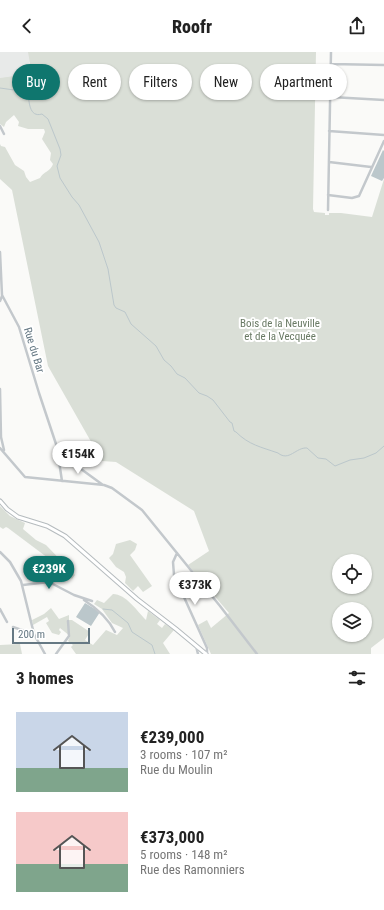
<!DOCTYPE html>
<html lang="en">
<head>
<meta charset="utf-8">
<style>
	body { margin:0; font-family:"Roboto Condensed",sans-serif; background:#f2f2f2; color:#222; height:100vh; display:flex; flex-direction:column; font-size:15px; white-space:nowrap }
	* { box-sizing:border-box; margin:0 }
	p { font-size:13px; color:#767676 }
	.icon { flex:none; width:22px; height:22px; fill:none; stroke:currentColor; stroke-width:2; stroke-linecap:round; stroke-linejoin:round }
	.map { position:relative; height:602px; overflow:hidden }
	.drawer { display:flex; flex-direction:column; background:#fff; flex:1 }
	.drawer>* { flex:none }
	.guide { position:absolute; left:12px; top:12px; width:360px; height:36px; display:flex; gap:8px }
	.tools { position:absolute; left:332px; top:502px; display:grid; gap:8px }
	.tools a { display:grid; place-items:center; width:40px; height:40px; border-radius:50%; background:#fff; box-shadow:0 1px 3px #0004; font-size:20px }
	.scale { position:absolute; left:12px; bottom:10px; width:78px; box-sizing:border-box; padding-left:4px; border:2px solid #657883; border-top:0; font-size:11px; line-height:14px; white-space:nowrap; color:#657883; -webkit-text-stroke:3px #fff; paint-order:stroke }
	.price { position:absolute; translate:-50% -34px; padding:0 9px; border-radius:14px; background:#fff; color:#222; font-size:13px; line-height:26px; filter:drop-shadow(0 1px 2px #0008) }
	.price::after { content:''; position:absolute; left:50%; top:24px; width:12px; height:9px; margin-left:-6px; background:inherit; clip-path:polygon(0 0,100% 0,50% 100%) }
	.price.active { background:#0f766e; color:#fff }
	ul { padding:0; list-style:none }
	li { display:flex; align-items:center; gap:12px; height:100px; padding:0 16px }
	li span { display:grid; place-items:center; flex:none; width:112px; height:80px; border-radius:0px; color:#555 }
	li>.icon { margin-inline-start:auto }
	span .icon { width:48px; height:48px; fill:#fffc; stroke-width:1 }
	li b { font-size:17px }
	h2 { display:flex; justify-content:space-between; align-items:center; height:48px; padding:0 16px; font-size:17px }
	.tag { padding:0 14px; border-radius:18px; background:#fff; box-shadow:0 1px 3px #0004; font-size:14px; line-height:36px }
	.tag.active { background:#0f766e; color:#fff }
	header { display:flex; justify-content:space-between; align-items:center; height:52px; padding:0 16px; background:#fff; font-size:18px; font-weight:800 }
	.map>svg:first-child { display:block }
</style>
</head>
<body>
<header><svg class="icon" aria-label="back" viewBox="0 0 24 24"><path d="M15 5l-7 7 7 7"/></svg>Roofr<svg class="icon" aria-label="share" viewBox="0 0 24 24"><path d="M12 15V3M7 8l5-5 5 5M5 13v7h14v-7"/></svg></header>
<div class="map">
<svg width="384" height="602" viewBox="0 0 384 602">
	<rect width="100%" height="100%" fill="#fafaf8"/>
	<path fill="#e8eae9" d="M0 0H36L25 18 14 26 0 30Z"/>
	<path fill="#dadfd7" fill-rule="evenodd" d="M28 0H316L313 157 314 160 325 161V163H329V161H341L372 165 384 127V586L371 596V602H211L198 573 207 568 211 576 229 561 188 513 209 499 194 459 116 410 102 409 48 314 12 138 0 127V92L1 94 5 95 15 113 24 119 26 125 30 130 40 126C43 120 51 119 53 112L50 108 51 101 42 87 45 80 44 77H28L18 74 19 70 14 63 6 70 4 75 0 72V26C15 24 20 24 30 11ZM339 509H365V535H339ZM339 557H365V583H339Z
		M0 454 10 464 25 471 23 477 36 488 46 493 75 523 72 527 56 512 8 476 6 475 3 477 0 475Z
		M130 488 137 492 135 498 130 503 152 534 143 540 138 534 133 539 125 531 126 525 124 520 116 515 109 506 113 502 116 492Z
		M113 542C126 542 137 559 146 568L148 559 160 568 157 572 162 576 165 572 174 578 163 591 170 602H76L71 595 73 593 68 589 70 584 60 576 59 578 61 580 59 583 52 581 46 571 49 569 47 565 33 573 32 568 44 562 51 556 59 567 69 563V568H72L90 580 85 588 93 593 106 578 117 583 123 576 112 571 102 557 94 552 97 548 104 551Z
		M20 592 22 602H0V593Z"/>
	<path fill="#bbc7cb" d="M383 98 384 99V126L382 129 371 124Z
		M85 551 100 560 91 574 76 565Z"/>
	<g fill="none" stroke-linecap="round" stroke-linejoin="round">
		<path stroke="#bbc7cb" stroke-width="1" d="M0 36 28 40C29 49 29 66 42 62L48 67 60 97 61 103 57 114 60 126 72 145 79 153 99 190 108 217 114 253 116 256 125 260 131 272 156 294 164 308 171 314 177 322 185 326 199 341 207 344 213 348 230 370 232 371 234 379 236 380C249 393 261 395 278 401 289 410 296 395 307 396L318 406 326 407 335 414 350 408 364 406 376 401 384 394
			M103 557 112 558 128 571 132 580 152 593 155 602"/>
		<g stroke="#b5bbbe" stroke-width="5">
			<path id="major" d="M0 449 7 457 18 465 47 474 65 484 137 547 176 577 206 602"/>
		</g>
		<path stroke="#c3c8cc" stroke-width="2.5" d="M331 12 384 13
			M331 45 384 48
			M0 74 4 82
			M329 79 384 83
			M329 110 371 115
			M328 143 352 146 359 144 384 89
			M328 158 331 0
			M0 200 2 243 19 275 39 341 59 401
			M0 249 2 244
			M0 337 1 385 4 398 3 399
			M0 396 25 425 104 433 112 436 142 458 220 554 257 602
			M62 429 58 403 59 401 103 433
			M0 500 10 510 21 529 34 582 45 602
			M177 501 173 510 174 523 207 596V602
			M23 533 49 530 74 543 92 549
			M84 548C98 557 108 566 115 580
			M0 557 7 570
			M13 575 33 582
			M196 594 198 602
			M56 602 69 584 68 569"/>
		<use href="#major" stroke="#fff" stroke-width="3"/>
	</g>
	<g text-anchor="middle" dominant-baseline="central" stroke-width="4" stroke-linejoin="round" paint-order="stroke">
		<g font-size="11" fill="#697a64" stroke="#fff">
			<text x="280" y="271">Bois de la Neuville<tspan x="280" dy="13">et de la Vecquée</tspan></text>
		</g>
		<g font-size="11" fill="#657883" stroke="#fff">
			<text transform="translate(34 298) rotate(73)">Rue du Bar</text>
		</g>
	</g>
</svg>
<div class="tools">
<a><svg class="icon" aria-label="locate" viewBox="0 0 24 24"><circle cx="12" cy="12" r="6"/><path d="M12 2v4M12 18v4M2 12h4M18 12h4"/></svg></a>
<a><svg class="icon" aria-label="layers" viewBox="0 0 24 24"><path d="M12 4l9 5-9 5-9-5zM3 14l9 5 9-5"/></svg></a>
</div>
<div class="scale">200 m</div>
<b class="price" style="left:78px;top:423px">€154K</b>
<b class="price active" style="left:49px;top:538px">€239K</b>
<b class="price" style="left:195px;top:554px">€373K</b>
<div class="guide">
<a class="tag active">Buy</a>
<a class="tag">Rent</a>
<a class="tag">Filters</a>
<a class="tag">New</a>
<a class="tag">Apartment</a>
</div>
</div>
<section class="drawer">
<h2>3 homes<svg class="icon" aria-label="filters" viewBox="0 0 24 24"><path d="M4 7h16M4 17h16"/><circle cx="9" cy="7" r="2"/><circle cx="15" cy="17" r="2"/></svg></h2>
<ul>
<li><span style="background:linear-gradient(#c9d6e8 70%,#7fa58c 0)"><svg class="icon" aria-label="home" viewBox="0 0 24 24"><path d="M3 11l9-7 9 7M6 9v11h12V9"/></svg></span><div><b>€239,000</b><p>3 rooms · 107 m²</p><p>Rue du Moulin</p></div></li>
<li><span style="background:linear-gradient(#f6c9c9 65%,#7fa58c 0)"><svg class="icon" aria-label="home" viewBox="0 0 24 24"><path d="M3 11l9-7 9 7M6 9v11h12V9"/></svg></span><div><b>€373,000</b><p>5 rooms · 148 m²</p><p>Rue des Ramonniers</p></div></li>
</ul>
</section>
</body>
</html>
